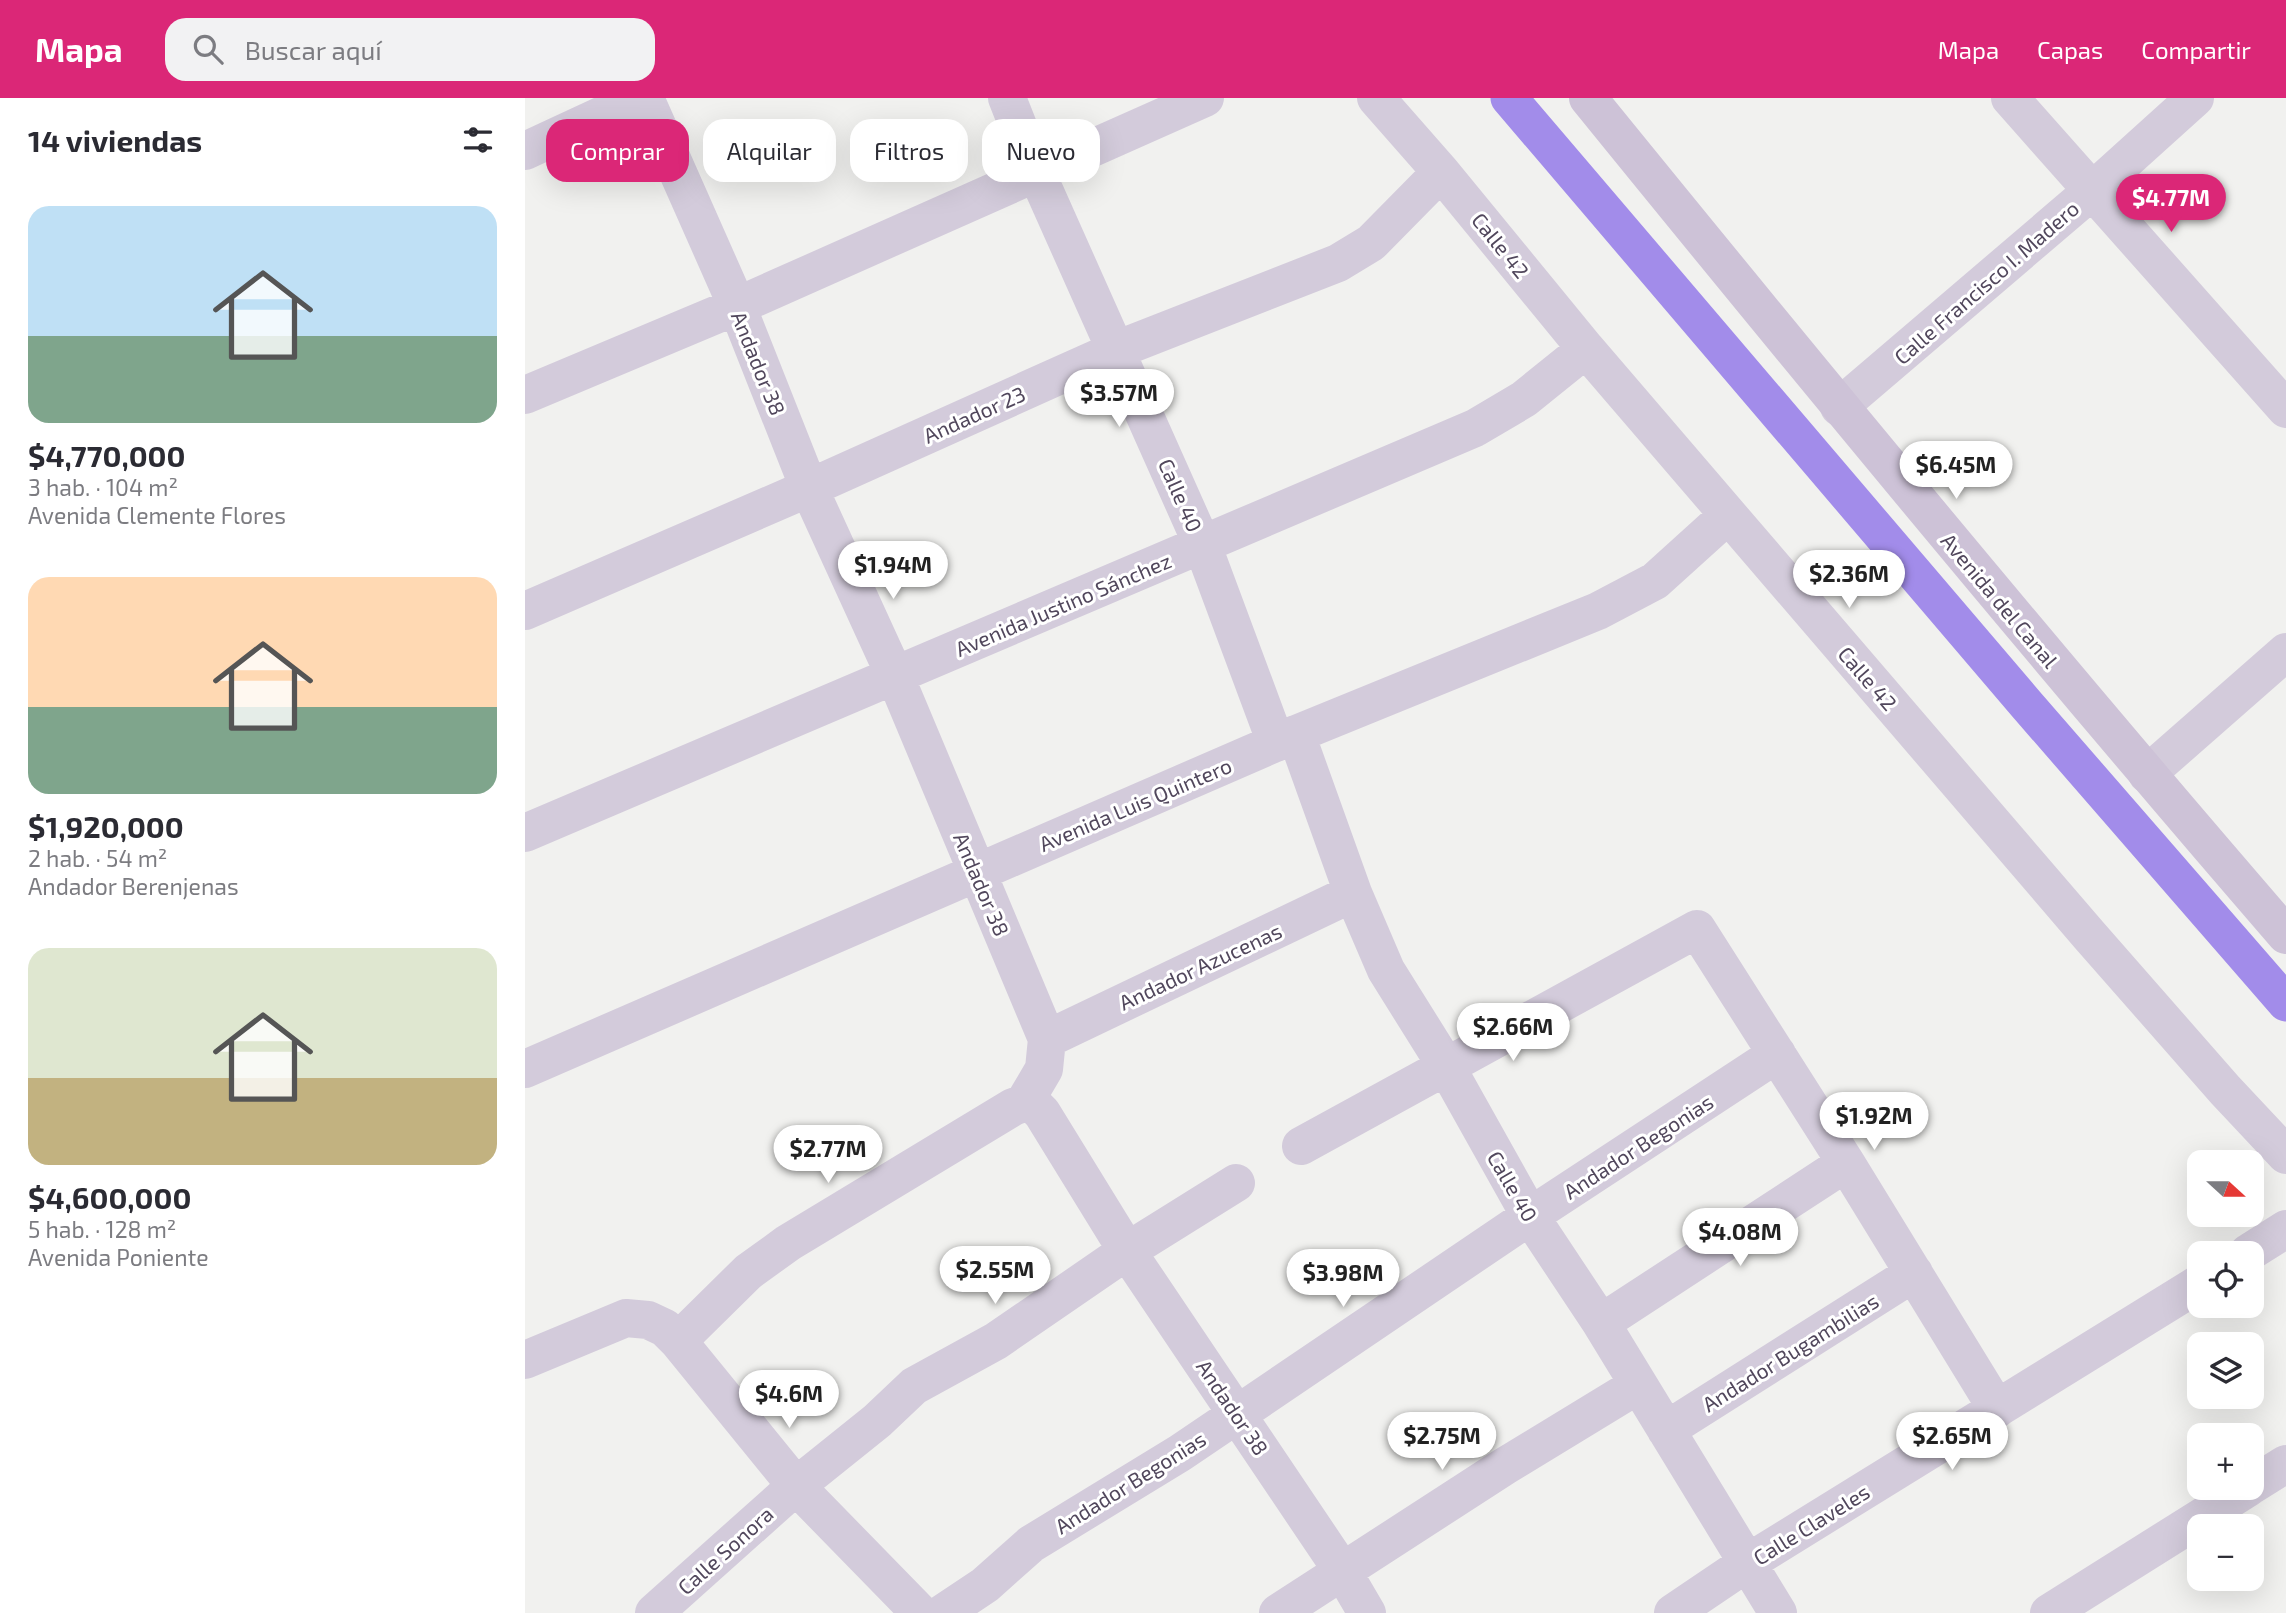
<!DOCTYPE html>
<html lang="es">
<head>
<meta charset="utf-8">
<style>
	body { margin:0; font-family:"Exo 2",sans-serif; background:#f2f2f3; color:#2b2b33; height:100vh; display:flex; flex-direction:column; font-size:26px; white-space:nowrap }
	* { box-sizing:border-box; margin:0 }
	p { font-size:23px; color:#7c7c81 }
	.icon { flex:none; width:38px; height:38px; fill:none; stroke:currentColor; stroke-width:2; stroke-linecap:round; stroke-linejoin:round }
	.map { position:relative; flex:1; overflow:hidden }
	.side { display:flex; flex-direction:column; background:#fff; width:525px }
	.side>* { flex:none }
	.top-card { position:absolute; left:21px; top:21px; width:665px; height:63px; display:flex; gap:14px }
	.needle { width:46px; rotate:111deg }
	.controls { position:absolute; left:1662px; top:1052px; display:grid; gap:14px }
	.controls a { display:grid; place-items:center; width:77px; height:77px; border-radius:14px; background:#fff; box-shadow:0 7px 28px #0002; font-size:35px }
	.price { position:absolute; translate:-50% -60px; padding:0 16px; border-radius:24px; background:#fff; color:#222; font-size:23px; line-height:46px; filter:drop-shadow(0 2px 4px #0008) }
	.price::after { content:''; position:absolute; left:50%; top:42px; width:21px; height:16px; margin-left:-10px; background:inherit; clip-path:polygon(0 0,100% 0,50% 100%) }
	.price.active { background:#db2777; color:#fff }
	ul { padding:0; list-style:none }
	li { display:grid; align-content:center; gap:14px; height:371px; padding:0 28px }
	li span { display:grid; place-items:center; height:217px; border-radius:21px; color:#555 }
	li>.icon { margin-inline-start:auto }
	span .icon { width:126px; height:126px; fill:#fffc; stroke-width:1 }
	li b { font-size:30px }
	h2 { display:flex; justify-content:space-between; align-items:center; height:84px; padding:0 28px; font-size:30px }
	.tag { padding:0 24px; border-radius:21px; background:#fff; box-shadow:0 7px 28px #0002; font-size:24px; line-height:63px }
	.tag.active { background:#db2777; color:#fff }
	header { display:flex; align-items:center; gap:42px; box-sizing:border-box; height:98px; padding:0 35px; background:#db2777; color:#fff }
	header strong { font-size:33px }
	nav { display:flex; gap:38px; margin-inline-start:auto; font-size:24px }
	.search { width:490px; height:63px; background:#f2f2f3; display:flex; align-items:center; gap:18px; box-sizing:border-box; padding:0 24px; border-radius:21px; color:#7c7c81; font-size:26px }
	main { display:flex; flex:1; min-height:0 }
	.map>svg:first-child { display:block }
</style>
</head>
<body>
<header>
<strong>Mapa</strong>
<div class="search"><svg class="icon" aria-label="search" viewBox="0 0 24 24"><circle cx="10" cy="10" r="6"/><path d="M15 15l6 6"/></svg>Buscar aquí</div>
<nav><a>Mapa</a><a>Capas</a><a>Compartir</a></nav>
</header>
<main>
<section class="side">
<h2>14 viviendas<svg class="icon" aria-label="filters" viewBox="0 0 24 24"><path d="M4 7h16M4 17h16"/><circle cx="9" cy="7" r="2"/><circle cx="15" cy="17" r="2"/></svg></h2>
<ul>
<li><span style="background:linear-gradient(#bfe0f5 60%,#7fa58c 0)"><svg class="icon" aria-label="home" viewBox="0 0 24 24"><path d="M3 11l9-7 9 7M6 9v11h12V9"/></svg></span><div><b>$4,770,000</b><p>3 hab. · 104 m²</p><p>Avenida Clemente Flores</p></div></li>
<li><span style="background:linear-gradient(#ffd9b3 60%,#7fa58c 0)"><svg class="icon" aria-label="home" viewBox="0 0 24 24"><path d="M3 11l9-7 9 7M6 9v11h12V9"/></svg></span><div><b>$1,920,000</b><p>2 hab. · 54 m²</p><p>Andador Berenjenas</p></div></li>
<li><span style="background:linear-gradient(#dfe7d0 60%,#c2b280 0)"><svg class="icon" aria-label="home" viewBox="0 0 24 24"><path d="M3 11l9-7 9 7M6 9v11h12V9"/></svg></span><div><b>$4,600,000</b><p>5 hab. · 128 m²</p><p>Avenida Poniente</p></div></li>
</ul>
</section>
<div class="map">
<svg width="1761" height="1515" viewBox="0 0 1761 1515">
	<rect width="100%" height="100%" fill="#f1f1ef"/>
	<g fill="none" stroke-linecap="round" stroke-linejoin="round">
		<path stroke="#a28cea" stroke-width="37" d="M984 0 1501 606 1761 905"/>
		<path stroke="#d3cbdb" stroke-width="38" d="M120 0 212 208 284 390 370 578 522 941 519 971 499 1005
			M482 0 512 76 677 446 751 645
			M851 0 916 74 1061 251 1564 837 1700 992 1761 1057
			M1485 0 1761 311
			M0 53 114 0
			M0 297 212 208 680 0
			M1314 309 1568 92 1670 0
			M0 513 284 390 591 252 813 165 846 145 916 74
			M771 636 828 795 861 872 921 968 1005 1118 1076 1225 1253 1515
			M1622 676 1761 554
			M0 735 950 330 999 301 1061 251
			M522 941 828 795
			M0 971 771 636 1073 513 1130 483 1203 417
			M499 1005 510 1008 517 1015 602 1153 818 1474 842 1515
			M776 1048 1172 831 1321 1065 1472 1311
			M1723 1155 1761 1131
			M1076 1225 1321 1065
			M153 1243 223 1174 263 1145 488 1009 499 1005
			M0 1262 101 1220 123 1222 140 1230 153 1243 271 1388 395 1515
			M1141 1332 1389 1175
			M1727 1387 1761 1366
			M129 1515 271 1388 352 1323 389 1288 471 1243 602 1153 711 1085
			M418 1515 460 1487 506 1446 655 1355 1005 1118 1252 956
			M753 1515 980 1368 1113 1287
			M1148 1515 1222 1465 1675 1185
			M1524 1515 1723 1390"/>
		<path stroke="#cdc2d7" stroke-width="38" d="M1063 0C1292 282 1523 562 1761 837"/>
	</g>
	<g text-anchor="middle" dominant-baseline="central" stroke-width="6" stroke-linejoin="round" paint-order="stroke">
		<g font-size="21" fill="#51475c" stroke="#fff">
			<text transform="translate(976 147) rotate(51)">Calle 42</text>
			<text transform="translate(1461 184) rotate(-41)">Calle Francisco I. Madero</text>
			<text transform="translate(234 265) rotate(68)">Andador 38</text>
			<text transform="translate(449 316) rotate(-24)">Andador 23</text>
			<text transform="translate(656 397) rotate(66)">Calle 40</text>
			<text transform="translate(1475 502) rotate(50)">Avenida del Canal</text>
			<text transform="translate(538 506) rotate(-23)">Avenida Justino Sánchez</text>
			<text transform="translate(1343 580) rotate(49)">Calle 42</text>
			<text transform="translate(610 706) rotate(-23)">Avenida Luis Quintero</text>
			<text transform="translate(457 786) rotate(67)">Andador 38</text>
			<text transform="translate(675 868) rotate(-25)">Andador Azucenas</text>
			<text transform="translate(1113 1048) rotate(-33)">Andador Begonias</text>
			<text transform="translate(988 1088) rotate(60)">Calle 40</text>
			<text transform="translate(1265 1254) rotate(-32)">Andador Bugambilias</text>
			<text transform="translate(708 1309) rotate(56)">Andador 38</text>
			<text transform="translate(605 1384) rotate(-32)">Andador Begonias</text>
			<text transform="translate(1286 1426) rotate(-32)">Calle Claveles</text>
			<text transform="translate(200 1452) rotate(-42)">Calle Sonora</text>
		</g>
	</g>
</svg>
<div class="controls">
<a><svg class="needle" viewBox="-14 -14 28 28"><path d="M0-13l5 13h-10z" fill="#e53935"/><path d="M0 13l5-13h-10z" fill="#7c7c81"/></svg></a>
<a><svg class="icon" aria-label="locate" viewBox="0 0 24 24"><circle cx="12" cy="12" r="6"/><path d="M12 2v4M12 18v4M2 12h4M18 12h4"/></svg></a>
<a><svg class="icon" aria-label="layers" viewBox="0 0 24 24"><path d="M12 4l9 5-9 5-9-5zM3 14l9 5 9-5"/></svg></a>
<a>+</a>
<a>−</a>
</div>
<b class="price active" style="left:1646px;top:136px">$4.77M</b>
<b class="price" style="left:594px;top:331px">$3.57M</b>
<b class="price" style="left:1431px;top:403px">$6.45M</b>
<b class="price" style="left:368px;top:503px">$1.94M</b>
<b class="price" style="left:1324px;top:512px">$2.36M</b>
<b class="price" style="left:988px;top:965px">$2.66M</b>
<b class="price" style="left:1349px;top:1054px">$1.92M</b>
<b class="price" style="left:303px;top:1087px">$2.77M</b>
<b class="price" style="left:1215px;top:1170px">$4.08M</b>
<b class="price" style="left:470px;top:1208px">$2.55M</b>
<b class="price" style="left:818px;top:1211px">$3.98M</b>
<b class="price" style="left:264px;top:1332px">$4.6M</b>
<b class="price" style="left:917px;top:1374px">$2.75M</b>
<b class="price" style="left:1427px;top:1374px">$2.65M</b>
<div class="top-card">
<a class="tag active">Comprar</a>
<a class="tag">Alquilar</a>
<a class="tag">Filtros</a>
<a class="tag">Nuevo</a>
</div>
</div>
</main>
</body>
</html>
